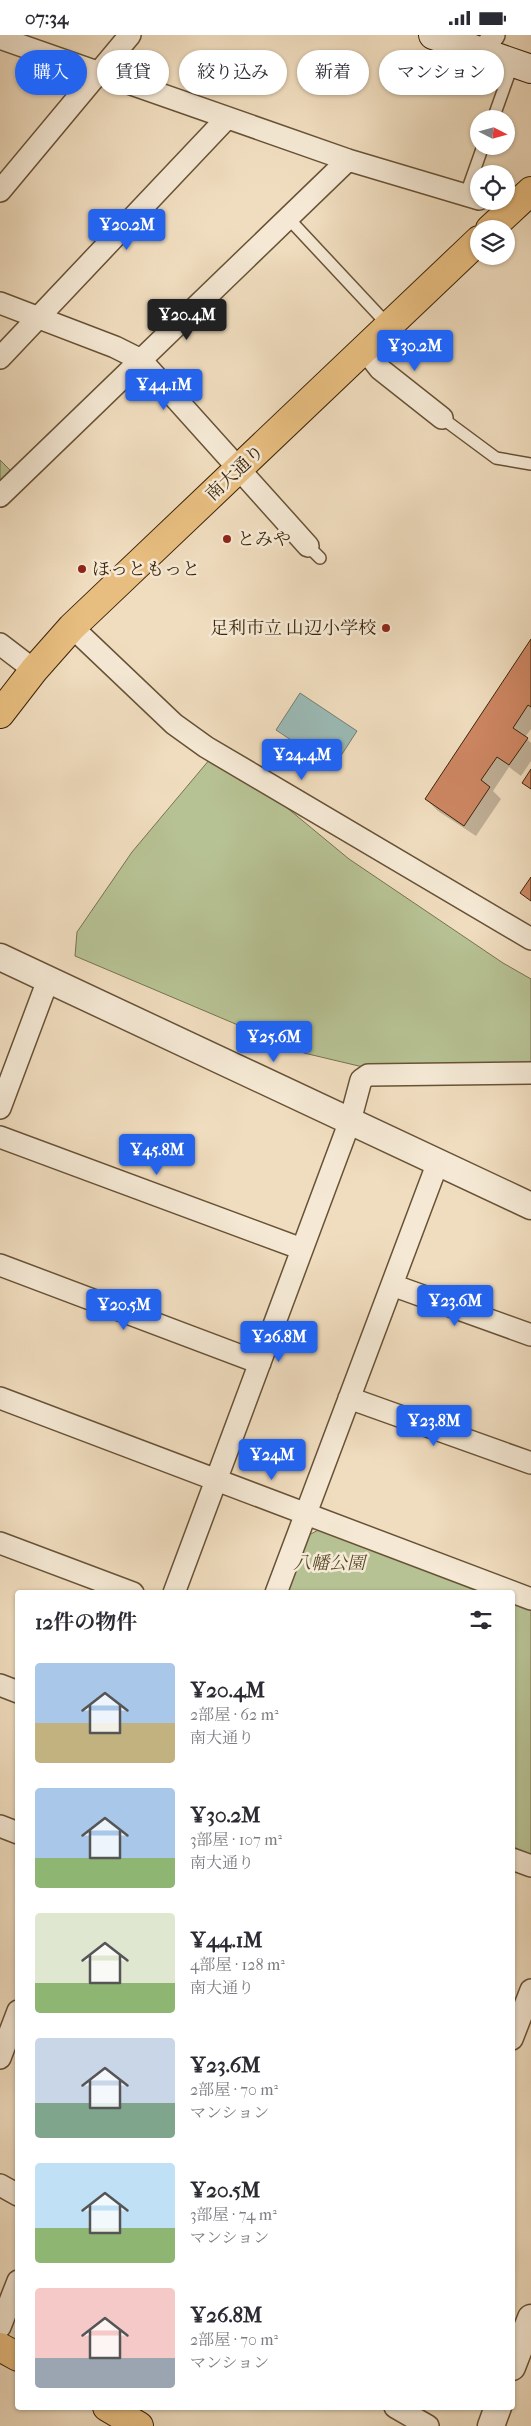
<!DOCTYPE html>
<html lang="ja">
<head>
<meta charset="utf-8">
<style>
	body { margin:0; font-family:"IM FELL French Canon","Noto Serif JP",serif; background:#f2f2f3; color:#2b2b33; height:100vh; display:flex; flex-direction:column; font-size:19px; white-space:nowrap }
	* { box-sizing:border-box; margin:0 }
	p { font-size:16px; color:#7c7c81 }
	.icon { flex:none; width:28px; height:28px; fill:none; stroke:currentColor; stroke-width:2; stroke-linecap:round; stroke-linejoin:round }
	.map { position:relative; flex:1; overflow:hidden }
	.details { position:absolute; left:15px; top:1555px; width:500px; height:820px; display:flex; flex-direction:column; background:#fff; border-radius:5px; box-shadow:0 1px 4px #0004 }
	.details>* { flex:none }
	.banner { position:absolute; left:15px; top:15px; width:501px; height:45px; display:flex; gap:10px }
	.needle { width:32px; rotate:96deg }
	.tools { position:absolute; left:470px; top:75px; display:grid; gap:10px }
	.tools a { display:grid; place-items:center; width:45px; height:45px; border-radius:50%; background:#fff; box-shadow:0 1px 4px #0004; font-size:25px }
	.price { position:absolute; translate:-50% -42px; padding:0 11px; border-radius:5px; background:#2563eb; color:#fff; font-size:16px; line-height:32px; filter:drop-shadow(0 1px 2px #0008) }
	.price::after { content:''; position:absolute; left:50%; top:30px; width:15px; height:11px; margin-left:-8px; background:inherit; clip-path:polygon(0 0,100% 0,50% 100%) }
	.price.selected { background:#222; color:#fff }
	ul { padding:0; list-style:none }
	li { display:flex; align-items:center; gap:15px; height:125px; padding:0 20px }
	li span { display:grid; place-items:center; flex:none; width:140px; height:100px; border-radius:5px; color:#555 }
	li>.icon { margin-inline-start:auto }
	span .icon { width:60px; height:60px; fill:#fffc; stroke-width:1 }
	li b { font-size:21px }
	h2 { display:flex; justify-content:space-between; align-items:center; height:60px; padding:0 20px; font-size:21px }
	.chip { padding:0 18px; border-radius:22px; background:#fff; box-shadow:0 1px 4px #0004; font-size:18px; line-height:45px }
	.chip.selected { background:#2563eb; color:#fff }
	.status { display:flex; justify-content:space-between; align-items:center; height:35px; padding:0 25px; background:#fff; direction:ltr }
	.status svg { height:14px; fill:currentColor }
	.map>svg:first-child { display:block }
</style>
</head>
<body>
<div class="status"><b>07:34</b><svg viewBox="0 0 49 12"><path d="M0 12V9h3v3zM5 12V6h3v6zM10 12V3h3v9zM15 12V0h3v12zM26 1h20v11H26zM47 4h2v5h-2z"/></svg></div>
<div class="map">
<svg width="531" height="2391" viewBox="0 0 531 2391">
	<rect width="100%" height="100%" fill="#f0ddbf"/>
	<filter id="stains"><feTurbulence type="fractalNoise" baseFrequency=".004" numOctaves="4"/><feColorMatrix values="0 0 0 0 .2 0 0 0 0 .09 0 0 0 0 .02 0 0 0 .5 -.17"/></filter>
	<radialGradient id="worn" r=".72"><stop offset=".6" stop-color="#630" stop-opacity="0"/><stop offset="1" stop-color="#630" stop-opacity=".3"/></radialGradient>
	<path fill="#b7c294" stroke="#78734e" d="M0 425 10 435 0 446Z
		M210 724 280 767 349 824 503 928 531 944V1030L363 1032 304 1018 75 921 77 897 132 817Z
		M320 1494 490 1558H287L309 1500Z
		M512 1566 531 1573V1819L513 1812Z"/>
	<path fill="#9bbbb7" stroke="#747f71" d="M300 658 357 696 333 733 276 695Z"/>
	<path fill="#0003" d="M531 607V694L525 702 531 708V726L521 741 509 732 493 756 501 764 476 801 438 776 426 764Z"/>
	<path fill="#ce8763" stroke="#3a2409" d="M531 604V672L528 670 513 693 528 703 509 730 497 722 481 745 490 752 464 791 425 764Z
		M531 734V754L522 748Z
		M531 842V866L520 858Z"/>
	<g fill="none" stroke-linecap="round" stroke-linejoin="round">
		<g stroke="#685236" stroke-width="14">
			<path id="service" d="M493 84 513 28
				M466 159 483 111
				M289 184 389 291
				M442 383 496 423 531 429
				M308 511 320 523"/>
		</g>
		<g stroke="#685236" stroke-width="24">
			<path id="minor" d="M0 3 348 125 479 164
				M482 17 494 0
				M0 156 130 0
				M0 268 115 312 141 325 308 511
				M365 315 380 334 442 383
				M0 323 227 83
				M0 461 348 125
				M72 592 174 689 206 712 531 904
				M0 609 34 635
				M0 1073 48 945
				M0 1102 302 1214
				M0 1230 260 1328
				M392 1250 531 1300
				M0 1363 531 1564
				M349 1363 531 1428
				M0 1508 133 1558
				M174 1558 350 1086 361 1045 368 1040 531 1038
				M276 1558 438 1127
				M0 1650 18 1657
				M0 1791 18 1798
				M512 1824 531 1831
				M512 2004 531 1955
				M0 2023 18 1976
				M0 2150 18 2160
				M0 2292 18 2246
				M395 2372 428 2391"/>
		</g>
		<g stroke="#685236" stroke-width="29">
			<path id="tertiary" d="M0 922 531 1171
				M512 2332 531 2283
				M491 2391 498 2372"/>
		</g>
		<g stroke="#3a2409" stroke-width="30">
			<path id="secondary" d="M433 0 531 34"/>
		</g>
		<g stroke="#3a2409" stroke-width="30">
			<path id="primary" d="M490 194 531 156
				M0 679 34 635 72 592 479 205
				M0 2312 18 2322
				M107 2372 139 2391"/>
		</g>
		<use href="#service" stroke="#f5e9d5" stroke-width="11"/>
		<use href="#minor" stroke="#f5e9d5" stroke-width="21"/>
		<use href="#tertiary" stroke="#f5e9d5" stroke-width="26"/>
		<use href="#secondary" stroke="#f5e9d5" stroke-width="28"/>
		<use href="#primary" stroke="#e8be80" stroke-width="28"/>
	</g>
	<g fill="#8f2418" stroke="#f5e9d5" stroke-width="2">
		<circle cx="227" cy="504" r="5"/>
		<circle cx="82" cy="534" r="5"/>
		<circle cx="386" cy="593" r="5"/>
	</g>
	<g text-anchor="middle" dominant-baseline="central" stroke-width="5" stroke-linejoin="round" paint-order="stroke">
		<g font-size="18" fill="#3a2409" stroke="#f5e9d5">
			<text transform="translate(235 438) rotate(-43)">南大通り</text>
		</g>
		<g font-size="18" fill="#3a2409" stroke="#f5e9d5" text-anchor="start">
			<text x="237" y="504">とみや</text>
			<text x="92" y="534">ほっともっと</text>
			<text x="376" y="593" text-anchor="end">足利市立 山辺小学校</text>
		</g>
		<g font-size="18" font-style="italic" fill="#594c2c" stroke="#f5e9d5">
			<text x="329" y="1528">八幡公園</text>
		</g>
	</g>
	<rect width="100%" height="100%" filter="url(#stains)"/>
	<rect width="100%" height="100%" fill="url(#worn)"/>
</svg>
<div class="tools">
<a><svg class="needle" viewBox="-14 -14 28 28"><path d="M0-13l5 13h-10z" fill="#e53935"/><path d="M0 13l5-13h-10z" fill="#7c7c81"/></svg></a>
<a><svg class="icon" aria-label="locate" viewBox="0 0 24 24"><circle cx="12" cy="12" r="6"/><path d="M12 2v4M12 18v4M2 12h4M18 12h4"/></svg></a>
<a><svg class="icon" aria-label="layers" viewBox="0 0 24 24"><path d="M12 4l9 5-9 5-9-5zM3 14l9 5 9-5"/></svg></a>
</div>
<b class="price" style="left:127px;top:216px">¥20.2M</b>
<b class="price selected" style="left:187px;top:306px">¥20.4M</b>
<b class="price" style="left:415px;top:337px">¥30.2M</b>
<b class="price" style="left:164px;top:376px">¥44.1M</b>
<b class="price" style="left:302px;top:746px">¥24.4M</b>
<b class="price" style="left:274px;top:1028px">¥25.6M</b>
<b class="price" style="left:157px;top:1141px">¥45.8M</b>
<b class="price" style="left:455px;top:1292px">¥23.6M</b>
<b class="price" style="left:124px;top:1296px">¥20.5M</b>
<b class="price" style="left:279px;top:1328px">¥26.8M</b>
<b class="price" style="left:434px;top:1412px">¥23.8M</b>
<b class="price" style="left:272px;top:1446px">¥24M</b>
<div class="banner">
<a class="chip selected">購入</a>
<a class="chip">賃貸</a>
<a class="chip">絞り込み</a>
<a class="chip">新着</a>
<a class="chip">マンション</a>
</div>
<section class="details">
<h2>12件の物件<svg class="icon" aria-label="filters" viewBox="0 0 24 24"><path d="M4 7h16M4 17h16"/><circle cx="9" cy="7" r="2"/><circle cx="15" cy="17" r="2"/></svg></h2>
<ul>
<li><span style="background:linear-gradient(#a9c7e8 60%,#c2b280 0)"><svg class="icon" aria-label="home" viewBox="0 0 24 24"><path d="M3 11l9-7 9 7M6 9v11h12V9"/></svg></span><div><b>¥20.4M</b><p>2部屋 · 62 m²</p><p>南大通り</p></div></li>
<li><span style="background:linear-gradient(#a9c7e8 70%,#8fb573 0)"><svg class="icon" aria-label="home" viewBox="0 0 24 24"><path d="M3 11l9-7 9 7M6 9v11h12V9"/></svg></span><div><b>¥30.2M</b><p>3部屋 · 107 m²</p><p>南大通り</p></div></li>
<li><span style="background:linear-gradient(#dfe7d0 70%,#8fb573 0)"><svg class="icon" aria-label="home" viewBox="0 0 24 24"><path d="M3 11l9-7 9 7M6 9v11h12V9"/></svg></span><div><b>¥44.1M</b><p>4部屋 · 128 m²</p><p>南大通り</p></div></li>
<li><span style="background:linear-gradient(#c9d6e8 65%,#7fa58c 0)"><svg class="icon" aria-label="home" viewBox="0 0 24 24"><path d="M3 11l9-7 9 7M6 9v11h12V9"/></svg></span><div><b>¥23.6M</b><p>2部屋 · 70 m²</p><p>マンション</p></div></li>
<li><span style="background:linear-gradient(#bfe0f5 65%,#8fb573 0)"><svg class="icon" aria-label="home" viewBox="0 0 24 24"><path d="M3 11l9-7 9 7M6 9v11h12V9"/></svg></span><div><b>¥20.5M</b><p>3部屋 · 74 m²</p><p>マンション</p></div></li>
<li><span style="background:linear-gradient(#f6c9c9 70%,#9aa5b1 0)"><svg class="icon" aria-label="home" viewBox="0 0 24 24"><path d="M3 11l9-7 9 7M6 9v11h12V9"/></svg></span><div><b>¥26.8M</b><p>2部屋 · 70 m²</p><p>マンション</p></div></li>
</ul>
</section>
</div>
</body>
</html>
